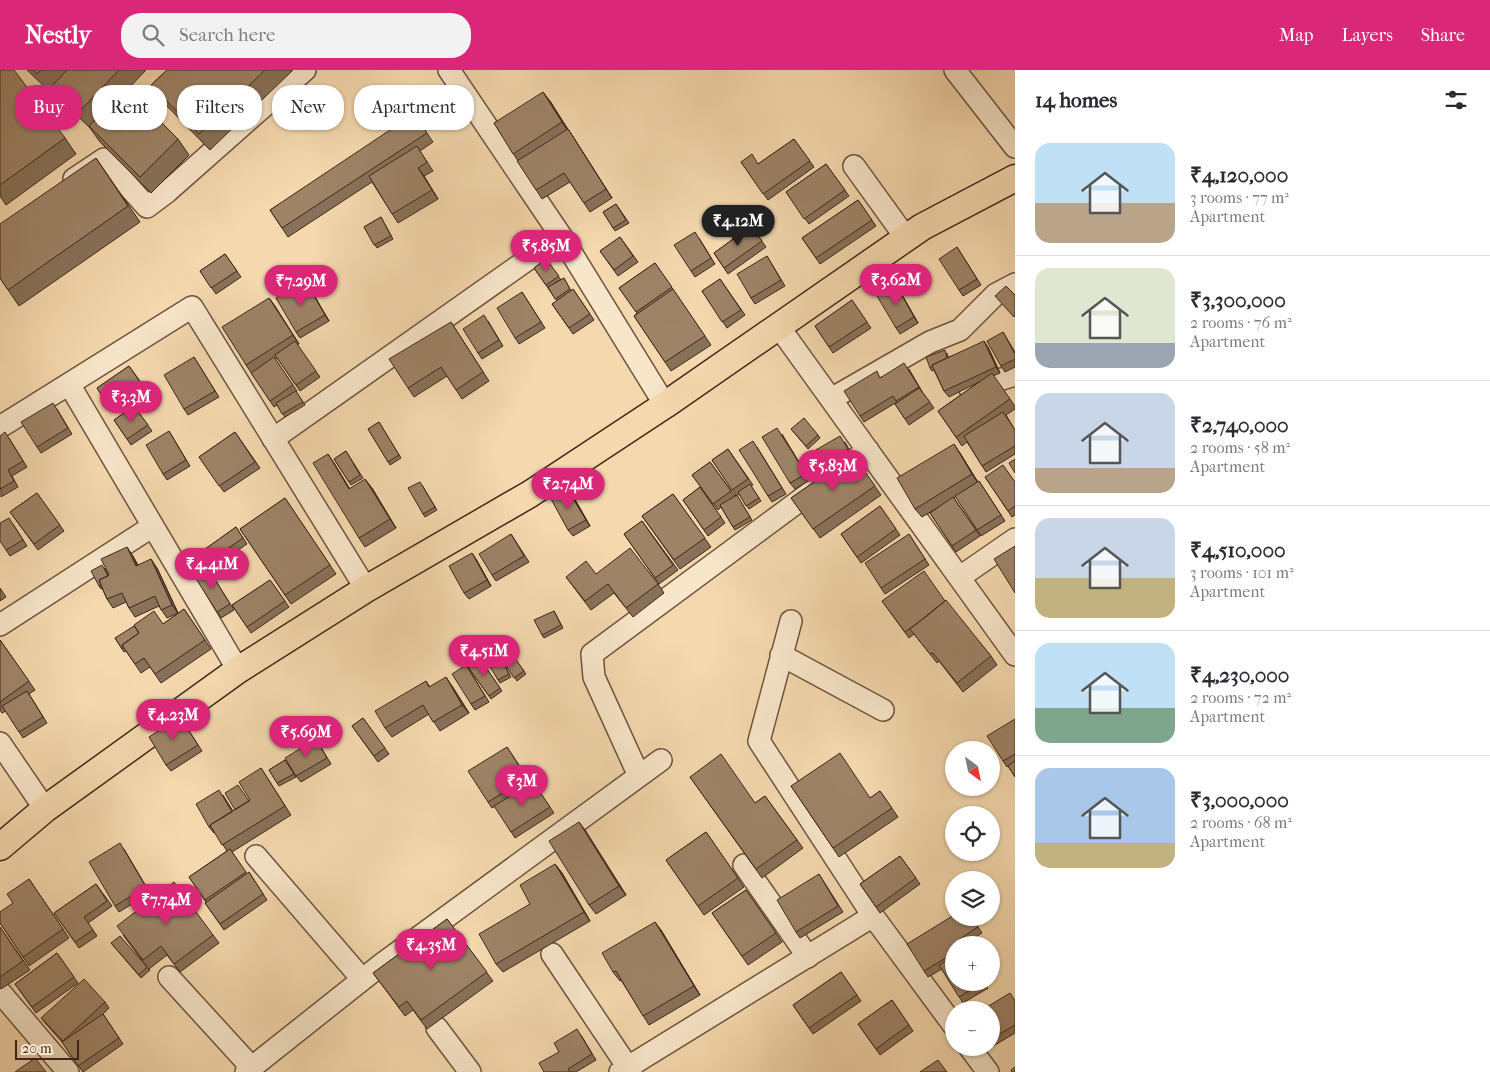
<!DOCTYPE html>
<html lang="en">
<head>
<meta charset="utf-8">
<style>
	body { margin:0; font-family:"IM FELL French Canon",serif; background:#f2f2f3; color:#2b2b33; height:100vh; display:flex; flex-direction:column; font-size:19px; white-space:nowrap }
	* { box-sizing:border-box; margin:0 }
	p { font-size:16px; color:#7c7c81 }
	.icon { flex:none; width:28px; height:28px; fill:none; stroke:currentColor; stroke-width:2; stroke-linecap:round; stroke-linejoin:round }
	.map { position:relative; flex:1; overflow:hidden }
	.details { display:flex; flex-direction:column; background:#fff; width:475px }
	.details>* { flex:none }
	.top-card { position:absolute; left:15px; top:15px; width:475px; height:45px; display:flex; gap:10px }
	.needle { width:32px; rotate:147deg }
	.tools { position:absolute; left:945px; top:671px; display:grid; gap:10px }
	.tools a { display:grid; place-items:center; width:55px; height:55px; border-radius:50%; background:#fff; box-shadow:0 1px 4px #0004; font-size:25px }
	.scale { position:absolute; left:15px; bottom:12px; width:64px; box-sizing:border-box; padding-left:5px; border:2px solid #40271a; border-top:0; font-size:14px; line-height:18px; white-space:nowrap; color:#40271a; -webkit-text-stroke:4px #f8e6ca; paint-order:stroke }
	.price { position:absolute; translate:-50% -42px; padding:0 11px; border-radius:18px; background:#db2777; color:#fff; font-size:16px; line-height:32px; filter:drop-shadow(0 1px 2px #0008) }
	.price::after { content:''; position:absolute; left:50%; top:30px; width:15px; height:11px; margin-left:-8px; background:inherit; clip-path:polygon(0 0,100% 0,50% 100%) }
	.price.on { background:#222; color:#fff }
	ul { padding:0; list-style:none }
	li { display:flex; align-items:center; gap:15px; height:125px; padding:0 20px }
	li+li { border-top:1px solid #e1e1e2 }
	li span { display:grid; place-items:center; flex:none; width:140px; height:100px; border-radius:15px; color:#555 }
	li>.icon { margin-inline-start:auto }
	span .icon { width:60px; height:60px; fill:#fffc; stroke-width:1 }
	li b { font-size:21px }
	h2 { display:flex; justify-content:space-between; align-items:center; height:60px; padding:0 20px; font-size:21px }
	.tag { padding:0 18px; border-radius:20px; background:#fff; box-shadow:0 1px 4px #0004; font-size:18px; line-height:45px }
	.tag.on { background:#db2777; color:#fff }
	header { display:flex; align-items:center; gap:30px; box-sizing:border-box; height:70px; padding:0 25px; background:#db2777; color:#fff }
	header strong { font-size:24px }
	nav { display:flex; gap:28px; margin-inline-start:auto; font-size:18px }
	.search { width:350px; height:45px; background:#f2f2f3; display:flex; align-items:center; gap:12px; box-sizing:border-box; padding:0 18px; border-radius:20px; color:#7c7c81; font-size:19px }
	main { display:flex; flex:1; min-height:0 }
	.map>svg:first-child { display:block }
</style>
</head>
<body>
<header>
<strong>Nestly</strong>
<div class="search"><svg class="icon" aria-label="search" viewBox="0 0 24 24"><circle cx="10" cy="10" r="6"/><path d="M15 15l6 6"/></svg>Search here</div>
<nav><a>Map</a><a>Layers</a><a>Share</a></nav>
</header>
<main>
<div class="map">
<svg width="1015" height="1002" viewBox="0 0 1015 1002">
	<rect width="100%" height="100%" fill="#f5d8ae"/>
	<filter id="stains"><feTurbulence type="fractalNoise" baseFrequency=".004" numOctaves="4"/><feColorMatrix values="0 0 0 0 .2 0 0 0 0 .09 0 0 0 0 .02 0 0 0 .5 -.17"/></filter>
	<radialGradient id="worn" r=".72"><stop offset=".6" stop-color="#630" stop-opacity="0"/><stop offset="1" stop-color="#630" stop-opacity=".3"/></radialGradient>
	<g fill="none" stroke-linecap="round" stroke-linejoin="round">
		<g stroke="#6d533f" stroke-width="24">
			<path id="minor" d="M449 0 561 166
				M955 0 1015 77
				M854 96 906 168
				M74 109 104 89 147 137 167 122 305 0
				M779 257 1015 585
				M69 314 238 600
				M970 319 1015 305
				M831 329 930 272 960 260 996 224 1015 214
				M0 357 192 237 366 519
				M273 369 561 166 665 335
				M960 507 1015 469
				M791 551 759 671 873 846
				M0 555 153 456
				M781 585 883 640
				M0 673 45 739
				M639 706 594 607 592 584 868 380
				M256 786 362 909
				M744 795 808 887
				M552 884 631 1002
				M169 907 252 998
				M0 922 68 1002
				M437 958 470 1002
				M970 978 988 1002
				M246 1002 382 894 661 690
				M620 1002 873 846 954 956"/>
		</g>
		<g stroke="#40271a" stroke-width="29">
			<path id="major" d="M0 777 45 739 238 600 366 519 530 424 665 335 922 157 1015 108"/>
		</g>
		<use href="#minor" stroke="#f8e6ca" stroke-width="21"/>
		<use href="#major" stroke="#f5d8ae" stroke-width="26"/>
	</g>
	<path fill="#887159" stroke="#40271a" d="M0 0 65 68 76 84 6 135 0 126Z
		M27 0H146L128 19 178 69 189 85 151 123 100 72 90 58 63 32 52 16 48 20Z
		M167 0H293L210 80 162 31 151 15Z
		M550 31 612 128 590 142 570 112 542 129 494 53Z
		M420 53 433 72 420 81 433 101 424 106 438 129 398 153 372 112 288 167 270 140Z
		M794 69 814 97 768 130 741 92 758 94Z
		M96 88 140 152 19 236 0 208Z
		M826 94 849 126 809 154 786 122Z
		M858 130 876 156 820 194 802 168Z
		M616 134 629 153 615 161 603 142Z
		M381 147 393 169 377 178 364 157Z
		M751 156 766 177 728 204 714 183Z
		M620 167 638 192 618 206 600 181Z
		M699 168 715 194 695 207 691 201Z
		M957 177 981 215 963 226 959 220Z
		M225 184 241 207 216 224 200 201Z
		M767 186 785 216 755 234 751 228Z
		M546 189 561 210 555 213 564 208 571 221 573 219 594 250 573 264 552 234 557 231 534 198Z
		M655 193 711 275 671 301 634 246 637 243 619 218Z
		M720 209 745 245 727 258 702 221Z
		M306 212 329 251 300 268 296 262Z
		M896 215 918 253 900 264 896 258Z
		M522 222 545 258 519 274 515 268Z
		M269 228 299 274 297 275 320 307 300 321 277 288 275 289 297 321 296 322 305 335 285 347 277 335 274 337 246 295Z
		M852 230 871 258 833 283 815 256Z
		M488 251 503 276 482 289 478 283Z
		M451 252 489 311 462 329 447 306 414 327 408 318Z
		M1003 262 1015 282V297L1005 302 1001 296Z
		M988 277 1000 303 993 306 1015 336V339L1006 345 1015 360V384L986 402 967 372 962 376 938 341 979 312 949 327 944 321 934 300 932 301 930 298 947 283 948 287Z
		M194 287 219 327 188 345 184 339Z
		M129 296 145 318 112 341 97 318Z
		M909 299 923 323 934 338 909 355 895 334 897 333V332L864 352 860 346 881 307Z
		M134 336 152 361 131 375 114 350Z
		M57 339 72 364 41 383 37 377Z
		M379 352 401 388 390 395 368 359Z
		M791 359 818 365 820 368 808 379Z
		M169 361 190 396 167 410 163 404Z
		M235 362 260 398 224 422 199 387Z
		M782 364 810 410 795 419 790 413Z
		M0 366 9 368 27 397 12 406 18 417 1 427Z
		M845 372 852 385H853L881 425 820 468 791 428 851 386 821 404 816 398Z
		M757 377 786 424 772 432 768 426Z
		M728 379 753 415 751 416 761 431 749 439 739 424 737 426 752 450 735 460 721 437 718 440 692 405 710 392 735 426 736 425 712 390Z
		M346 381 363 408 351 415 334 389Z
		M960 383 978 412 979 411 1005 451 981 466 956 426 954 428 980 466 956 482 930 443 942 435 922 447 915 439Z
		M334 393 350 419 372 418 396 458 365 477 359 468Z
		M985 407 1015 412V445L1012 447Z
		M422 415 437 440 425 447 423 444Z
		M700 417 725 453 708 466 683 430Z
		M37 423 64 461 38 480 10 442Z
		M673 424 711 477 680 499 642 446Z
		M573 426 590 456 573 466 568 460Z
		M285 428 336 504 291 534 240 459Z
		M880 436 900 465 861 493 841 464Z
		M642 451 678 500 659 514 624 464Z
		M13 454 27 476 10 486 6 480Z
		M236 457 247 474 209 500 234 540 221 548 197 506 187 492Z
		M511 464 529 492 496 511 492 505Z
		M909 464 929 495 885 524 881 518Z
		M133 486 138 495 157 498 178 543 167 548 159 536 135 547 129 538 126 532 113 538 107 529 102 518 101 519 99 516 105 498 109 505Z
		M476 489 491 516 469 529 464 523Z
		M596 504 658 514 664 523 633 547 614 523 591 540 566 507Z
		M270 510 289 537 251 563 232 535Z
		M0 518 6 527 0 531Z
		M882 531H945L991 586 997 595 963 622 939 591 937 593 914 564 909 568Z
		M184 539 211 579 161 613 150 597 141 603 126 581 124 582 115 568 139 563 163 554Z
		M554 541 563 558 544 568 542 565Z
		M0 570 35 620 29 624 47 653 23 668 6 641 2 643 0 640Z
		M509 580 526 604 517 611 500 586Z
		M480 589 502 621 491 629 468 597Z
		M503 592 511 607 500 613 498 610Z
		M470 601 489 632 475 640 471 634Z
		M426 611 430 617 452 616 469 643 440 661 429 644 392 667 385 658Z
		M363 648 389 684 378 692 352 656Z
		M1015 649V707L1008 696 1007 697 1003 691Z
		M184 653 202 681 171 701 166 695Z
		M316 669 331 694 301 712 296 706Z
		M507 677 531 713 533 712 554 743 515 768 495 736 492 738 488 732Z
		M285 690 296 707 279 716 269 700Z
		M261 698 291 745 232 782 247 804 249 802 267 830 224 860 205 833 206 832 189 807 227 781 215 762 214 763 209 757 223 725 233 741 250 730Z
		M690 707 755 733 765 726 803 778 762 808Z
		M791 716 870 728 880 721 898 747 839 787Z
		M585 760 626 825 596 844 589 835Z
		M706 762 744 817 704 845 666 790Z
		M124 779 150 823 119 842 115 836Z
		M900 786 920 814 880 843 860 814Z
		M555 794 562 803 590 851 503 902 496 894 530 834Z
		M819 804 843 842 800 868 796 862Z
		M29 809 69 868 29 896 0 853Z
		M96 814 112 836 88 853 97 866 79 878 54 843Z
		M746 820 782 872 748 895 712 843Z
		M972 848 982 863 964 875H954V912H984L988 918 963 933 942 899 928 907 924 901Z
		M447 849 493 911 427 959 413 940 405 946 373 903Z
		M0 857 30 900 1 919 0 918Z
		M661 860 700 925 649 955 621 910 620 911 613 902Z
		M123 865H213L219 873 180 902 167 885 149 899 148 898 150 900 141 908 111 873 147 897Z
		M57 883 78 913 36 943 15 914Z
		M841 902 861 931 813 964 793 935Z
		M892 930 913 961 880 985 858 954Z
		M1015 930V963L990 978H989H991V940Z
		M105 932 109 938 103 944 123 974 83 1002 62 972 46 954 41 948Z
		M581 965 596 990 576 1002H544L559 982Z"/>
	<path fill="#6f5c48" stroke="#40271a" d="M543 22 550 31 568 61 562 52Z
		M568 59 574 68 612 128 606 119Z
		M418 98 424 106 438 129 432 120Z
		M306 212 310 218 329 251 325 245Z
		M896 215 900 221 918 253 914 247Z
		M269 228 275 236 299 274 293 265Z
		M984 271 988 277 1000 303 996 297Z
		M954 374 960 383 978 413 972 404Z
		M328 384 334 393 355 428 349 419Z
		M365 409 372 418 396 458 390 449Z
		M568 420 573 426 590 456 586 450Z
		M127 477 133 486 142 505 136 496Z
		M472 483 476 489 491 516 487 510Z
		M151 489 157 498 178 543 172 535Z
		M446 607 452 616 469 643 462 635Z
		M579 752 585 760 626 825 619 816Z
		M555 794 562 803 590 851 584 842Z
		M655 852 661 860 700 925 694 916Z"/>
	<path fill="#9e8367" stroke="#40271a" d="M0 0H14L65 68 0 115Z
		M33 0H41L37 4Z
		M67 0H119L79 42 52 16Z
		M167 0H265L199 64 151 15Z
		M127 18 178 69 140 107 89 56Z
		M543 22 562 52 513 84 494 53Z
		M414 44 427 63 282 158 270 140Z
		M568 59 606 119 584 133 564 103 536 120 517 91Z
		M794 69 810 91 763 124 741 92 752 84 758 94Z
		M417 76 427 92 418 98 432 120 392 144 369 106Z
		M96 88 128 136 8 220 0 208V154Z
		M826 94 845 120 804 149 786 122Z
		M858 130 872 150 816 188 802 168Z
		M616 134 626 150 613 158 603 142Z
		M381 147 391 166 374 175 364 157Z
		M751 156 762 171 724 198 714 183Z
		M695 162 711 188 691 201 674 175Z
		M620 167 633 186 614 200 600 181Z
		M957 177 977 209 959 220 939 189Z
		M225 184 237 201 211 218 200 201Z
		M767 186 781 210 751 228 737 204Z
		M546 189 559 206 546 215 534 198Z
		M655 193 672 217 636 242 619 218Z
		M564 208 570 219 555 229 548 217Z
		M720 209 741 240 722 252 702 221Z
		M306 212 325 245 296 262 276 228Z
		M896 215 914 247 896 258 877 226Z
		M1006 216 1015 225V246L1014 247 995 226Z
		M573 219 590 244 569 258 552 234Z
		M673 219 705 266 665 292 634 246Z
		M522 222 541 252 515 268 497 238Z
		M269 228 293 265 246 295 222 257Z
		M852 230 867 252 829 277 815 256Z
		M484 245 499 270 478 283 463 259Z
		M451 252 483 302 456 320 441 297 408 318 389 289Z
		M1003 262 1015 284V289L1001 296 987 271Z
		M295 271 316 301 296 315 275 285Z
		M984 271 996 297 944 321 932 295Z
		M945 280 947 288 932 295 933 296 930 298 926 287Z
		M194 287 215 321 184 339 164 305Z
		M274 287 293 315 270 331 251 303Z
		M904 293 919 317 896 331 893 326 860 346 844 321 877 301 880 308Z
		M129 296 140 312 108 335 97 318Z
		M992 303 1010 329 956 367 938 341Z
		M919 318 930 332 905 349 895 334Z
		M296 321 303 332 282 344 276 333Z
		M53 333 68 358 37 377 21 352Z
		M134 336 148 355 127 369 114 350Z
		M1003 342 1015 360V376L982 396 964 366Z
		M804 348 818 365 806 376 791 359Z
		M379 352 399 385 388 392 368 359Z
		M777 358 806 404 790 413 762 367Z
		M169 361 186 390 163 404 146 375Z
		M5 362 23 391 8 400 14 411 0 419V366Z
		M235 362 255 392 219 416 199 387Z
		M840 366 848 379 816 398 809 384Z
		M753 371 782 418 768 426 739 380Z
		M954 374 972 404 915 439 897 408Z
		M728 379 748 409 732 420 712 390Z
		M346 381 360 405 349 412 334 389Z
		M328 384 349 419 365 409 390 449 359 468 313 393Z
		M853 385 875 416 813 459 791 428Z
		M1015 389V403L1009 393Z
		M710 392 731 421 713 434 692 405Z
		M1003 395 1015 412V436L1008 441 985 407Z
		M979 411 1001 445 977 460 955 426Z
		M420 412 435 437 423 444 408 418Z
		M750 414 759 428 746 436 738 422Z
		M700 417 721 447 704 460 683 430Z
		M568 420 586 450 568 460 551 429Z
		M37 423 60 455 34 474 10 442Z
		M673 424 705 468 674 490 642 446Z
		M737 425 750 447 733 457 720 435Z
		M953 427 976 460 952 476 930 443Z
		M285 428 330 495 285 525 240 459Z
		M880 436 896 459 857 487 841 464Z
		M9 448 23 470 6 480 0 471V453Z
		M642 451 673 495 655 508 624 464Z
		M236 457 243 468 194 502 187 492Z
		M511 464 524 486 492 505 479 484Z
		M909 464 925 489 881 518 865 493Z
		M1015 476V523L994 489Z
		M127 477 136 496 151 489 172 535 161 540 155 526 129 538 122 523 107 529 99 510 109 505 101 489Z
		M630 478 658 514 626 538 608 514 585 531 566 507 586 491 596 504Z
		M472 483 487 510 464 523 449 496Z
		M102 495 108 506 99 510 101 515 99 516 91 501Z
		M208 498 230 534 217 542 195 507Z
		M924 501 945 531 927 546 905 562 882 531Z
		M270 510 285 531 247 557 232 535Z
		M946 530 991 586 957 613 933 583 930 584 910 559Z
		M184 539 205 570 155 604 144 588 135 594 122 575 139 563 134 555 154 541 163 554Z
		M554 541 561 555 542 565 534 550Z
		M134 556 139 563 122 575 123 578 122 579 115 568Z
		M0 570 29 611 0 632Z
		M509 580 524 601 514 608 500 586Z
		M480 589 500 618 489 626 468 597Z
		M501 589 509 604 498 610 489 595Z
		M466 595 485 626 471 634 452 604Z
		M446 607 462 635 433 652 423 635 385 658 375 641 426 611 429 617Z
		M27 621 43 647 19 662 2 636Z
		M180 647 198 675 166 695 149 667Z
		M363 648 385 678 374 686 352 656Z
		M1015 649V684L1003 691 987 666Z
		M316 669 327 688 296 706 285 688Z
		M507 677 527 708 488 732 468 701Z
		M840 683 870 728 880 721 892 738 833 778 791 716Z
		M721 684 755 733 765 726 797 770 756 799 690 707Z
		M285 690 294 704 277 713 269 700Z
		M1015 691V707L1008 696Z
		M261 698 285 736 222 775 210 755 250 730 239 712Z
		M533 712 550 737 511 762 494 736Z
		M238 715 249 731 235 740 225 723Z
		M219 720 232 742 210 755 211 756 209 757 196 734Z
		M579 752 619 816 589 835 549 771Z
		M706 762 738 808 698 836 666 790Z
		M120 773 146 817 115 836 89 792Z
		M230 779 246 802 205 830 189 807Z
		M900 786 916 808 876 837 860 814Z
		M555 794 584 842 496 894 479 864 530 834 520 815Z
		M249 802 263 824 220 854 205 833Z
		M819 804 838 836 796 862 777 830Z
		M29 809 63 859 23 887 0 853V842L13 833 7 824Z
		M174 812 213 865 174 894 161 876 143 890 117 856Z
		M96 814 107 831 84 847 93 860 75 872 54 843Z
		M746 820 776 863 742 886 712 843Z
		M954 845V848H972L978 857 960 869 964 875H954V883L924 901 907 874Z
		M447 849 487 902 421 950 407 931 399 937 373 903Z
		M655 852 694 916 643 946 616 901 613 902 602 883Z
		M0 857 23 891 0 907Z
		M120 866 147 897 139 905 111 873Z
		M57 883 74 907 32 937 15 914Z
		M954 887V912H983L959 927 939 895Z
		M841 902 857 925 809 958 793 935Z
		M84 909 105 932 63 971 41 948Z
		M1010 923 1015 931V955L991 969V940H982Z
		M892 930 909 955 876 979 858 954Z
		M103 944 119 968 78 996 62 972Z
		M577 959 592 984 568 999 570 1002H544L539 993 559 982 554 973Z
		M35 988 46 1002H15Z
		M938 990 947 1002H920Z
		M1015 997V1002H1012L1011 1000Z"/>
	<rect width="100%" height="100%" filter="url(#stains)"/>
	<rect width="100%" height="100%" fill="url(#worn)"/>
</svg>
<div class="tools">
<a><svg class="needle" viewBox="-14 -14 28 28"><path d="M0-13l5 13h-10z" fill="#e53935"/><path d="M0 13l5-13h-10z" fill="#7c7c81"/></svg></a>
<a><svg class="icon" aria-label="locate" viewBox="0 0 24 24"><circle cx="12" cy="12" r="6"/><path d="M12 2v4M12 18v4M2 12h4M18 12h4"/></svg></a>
<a><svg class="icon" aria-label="layers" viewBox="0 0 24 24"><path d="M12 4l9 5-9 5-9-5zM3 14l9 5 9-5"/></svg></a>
<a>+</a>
<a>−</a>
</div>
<div class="scale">20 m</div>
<b class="price on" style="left:738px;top:177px">₹4.12M</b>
<b class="price" style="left:546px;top:202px">₹5.85M</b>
<b class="price" style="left:896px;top:236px">₹3.62M</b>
<b class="price" style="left:301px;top:237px">₹7.29M</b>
<b class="price" style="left:131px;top:353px">₹3.3M</b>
<b class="price" style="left:833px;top:422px">₹5.83M</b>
<b class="price" style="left:568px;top:440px">₹2.74M</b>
<b class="price" style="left:212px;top:520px">₹4.41M</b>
<b class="price" style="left:484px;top:607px">₹4.51M</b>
<b class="price" style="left:173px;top:671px">₹4.23M</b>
<b class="price" style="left:306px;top:688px">₹5.69M</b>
<b class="price" style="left:522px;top:737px">₹3M</b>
<b class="price" style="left:166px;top:856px">₹7.74M</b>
<b class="price" style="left:431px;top:901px">₹4.35M</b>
<div class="top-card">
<a class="tag on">Buy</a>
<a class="tag">Rent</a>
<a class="tag">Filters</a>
<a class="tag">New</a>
<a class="tag">Apartment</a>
</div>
</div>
<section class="details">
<h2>14 homes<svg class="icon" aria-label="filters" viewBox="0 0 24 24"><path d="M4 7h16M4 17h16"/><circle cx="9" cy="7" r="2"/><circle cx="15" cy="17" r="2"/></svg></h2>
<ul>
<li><span style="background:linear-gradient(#bfe0f5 60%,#b9a48a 0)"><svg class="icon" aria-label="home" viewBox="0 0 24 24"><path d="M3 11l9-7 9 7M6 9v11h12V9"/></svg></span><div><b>₹4,120,000</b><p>3 rooms · 77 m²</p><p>Apartment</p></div></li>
<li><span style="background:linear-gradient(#dfe7d0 75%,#9aa5b1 0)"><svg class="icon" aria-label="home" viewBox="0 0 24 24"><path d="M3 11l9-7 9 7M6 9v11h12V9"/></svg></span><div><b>₹3,300,000</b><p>2 rooms · 76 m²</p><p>Apartment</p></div></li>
<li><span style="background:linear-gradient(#c9d6e8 75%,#b9a48a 0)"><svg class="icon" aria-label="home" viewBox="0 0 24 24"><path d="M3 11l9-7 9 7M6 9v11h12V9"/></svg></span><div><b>₹2,740,000</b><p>2 rooms · 58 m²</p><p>Apartment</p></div></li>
<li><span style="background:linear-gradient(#c9d6e8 60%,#c2b280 0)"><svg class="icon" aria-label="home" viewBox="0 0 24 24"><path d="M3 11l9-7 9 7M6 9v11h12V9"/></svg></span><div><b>₹4,510,000</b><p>3 rooms · 101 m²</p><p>Apartment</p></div></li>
<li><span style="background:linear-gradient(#bfe0f5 65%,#7fa58c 0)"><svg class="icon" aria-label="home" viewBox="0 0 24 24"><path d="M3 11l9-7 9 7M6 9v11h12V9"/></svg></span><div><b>₹4,230,000</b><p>2 rooms · 72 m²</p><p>Apartment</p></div></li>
<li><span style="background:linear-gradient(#a9c7e8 75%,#c2b280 0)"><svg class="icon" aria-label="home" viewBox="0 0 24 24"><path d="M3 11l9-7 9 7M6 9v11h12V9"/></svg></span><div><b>₹3,000,000</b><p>2 rooms · 68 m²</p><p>Apartment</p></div></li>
</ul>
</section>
</main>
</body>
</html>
